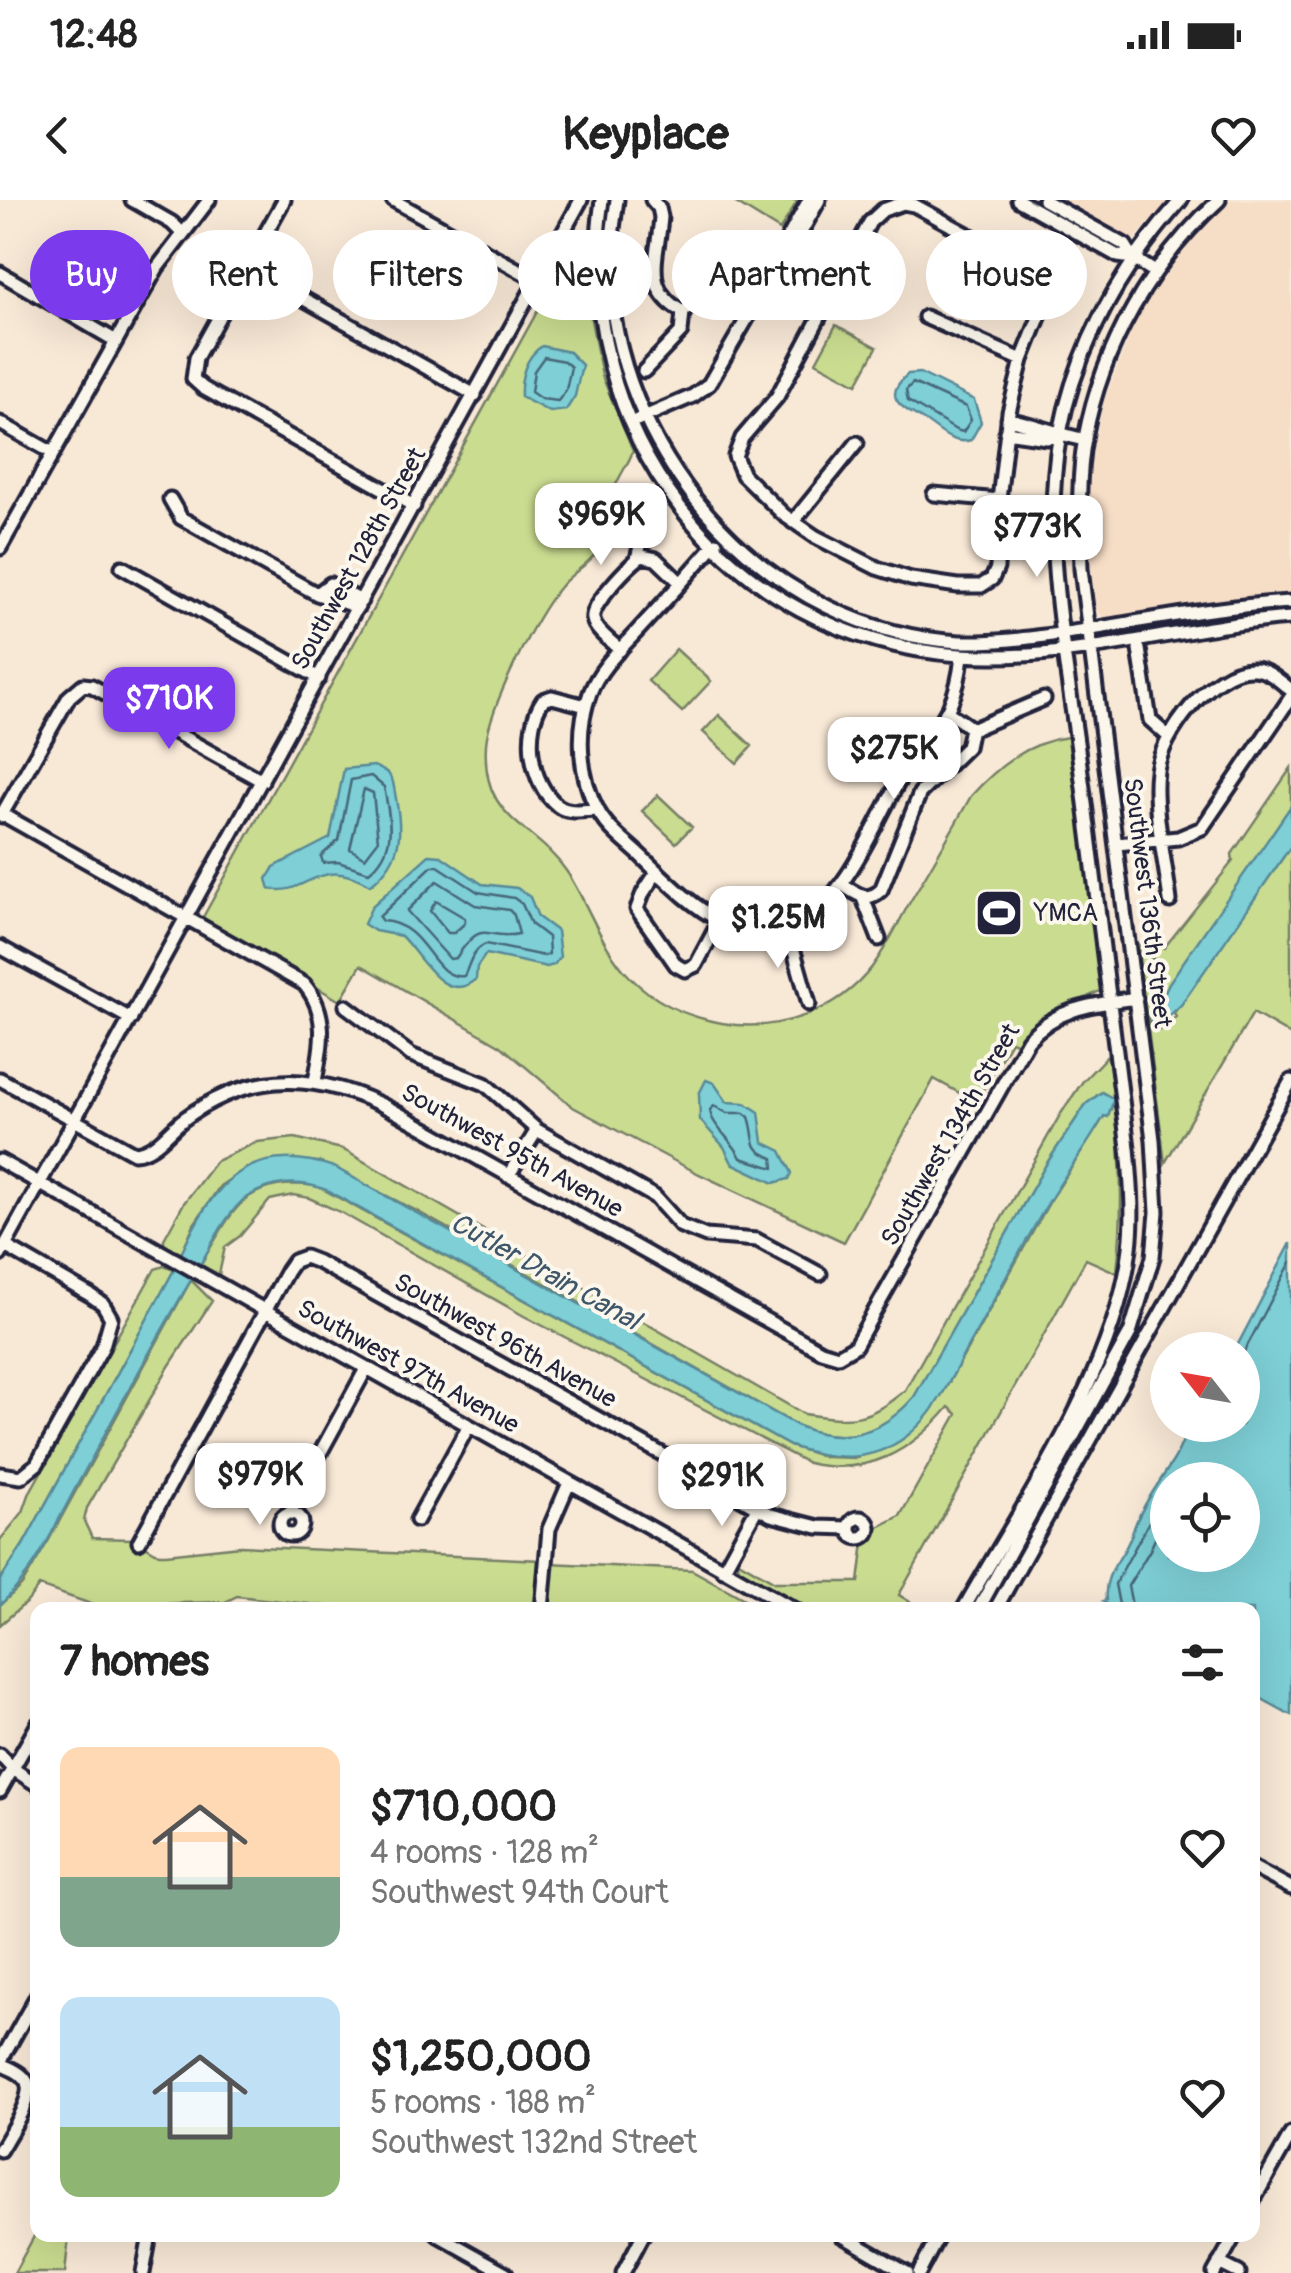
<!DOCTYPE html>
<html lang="en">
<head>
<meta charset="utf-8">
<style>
	body { margin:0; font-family:Pangolin,sans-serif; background:#f2f2f2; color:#222; height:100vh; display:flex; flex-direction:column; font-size:38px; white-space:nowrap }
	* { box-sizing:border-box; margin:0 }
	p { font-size:32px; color:#767676 }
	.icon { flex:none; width:55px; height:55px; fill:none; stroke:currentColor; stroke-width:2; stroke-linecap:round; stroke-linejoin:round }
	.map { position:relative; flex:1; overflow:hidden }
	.drawer { position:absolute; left:30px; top:1402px; width:1230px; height:640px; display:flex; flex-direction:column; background:#fff; border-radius:20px; box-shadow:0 10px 40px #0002 }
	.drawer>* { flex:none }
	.top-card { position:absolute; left:30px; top:30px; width:1232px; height:90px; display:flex; gap:20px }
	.needle { width:65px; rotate:301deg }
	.fabs { position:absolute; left:1150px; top:1132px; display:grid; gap:20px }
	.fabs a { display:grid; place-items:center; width:110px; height:110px; border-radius:50%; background:#fff; box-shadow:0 10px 40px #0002; font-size:50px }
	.price { position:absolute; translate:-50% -85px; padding:0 22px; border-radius:20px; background:#fff; color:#222; font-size:32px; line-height:65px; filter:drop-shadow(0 2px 5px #0008) }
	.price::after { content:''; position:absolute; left:50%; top:60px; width:30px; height:22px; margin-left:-15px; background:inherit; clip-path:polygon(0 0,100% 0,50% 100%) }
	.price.selected { background:#7c3aed; color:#fff }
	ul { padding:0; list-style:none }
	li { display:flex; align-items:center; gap:30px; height:250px; padding:0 30px }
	li span { display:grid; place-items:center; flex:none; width:280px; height:200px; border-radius:20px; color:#555 }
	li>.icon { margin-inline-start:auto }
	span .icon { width:120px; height:120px; fill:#fffc; stroke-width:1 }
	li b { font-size:42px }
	h2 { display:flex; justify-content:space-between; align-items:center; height:120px; padding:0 30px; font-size:42px }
	.pill { padding:0 35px; border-radius:45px; background:#fff; box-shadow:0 10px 40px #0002; font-size:35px; line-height:90px }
	.pill.selected { background:#7c3aed; color:#fff }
	.status { display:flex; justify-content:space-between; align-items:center; height:70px; padding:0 50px; background:#fff; direction:ltr }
	.status svg { height:28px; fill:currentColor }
	header { display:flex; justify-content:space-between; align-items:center; height:130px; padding:0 30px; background:#fff; font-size:45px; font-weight:800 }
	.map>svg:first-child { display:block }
</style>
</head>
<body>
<div class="status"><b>12:48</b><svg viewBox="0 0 49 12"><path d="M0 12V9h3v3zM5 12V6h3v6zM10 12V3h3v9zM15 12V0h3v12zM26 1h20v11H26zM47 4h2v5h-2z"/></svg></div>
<header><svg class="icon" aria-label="back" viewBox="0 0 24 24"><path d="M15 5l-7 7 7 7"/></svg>Keyplace<svg class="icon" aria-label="heart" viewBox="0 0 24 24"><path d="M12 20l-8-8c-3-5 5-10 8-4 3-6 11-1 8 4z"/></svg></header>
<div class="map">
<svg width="1291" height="2073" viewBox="0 0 1291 2073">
	<rect width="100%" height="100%" fill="#f8e8d6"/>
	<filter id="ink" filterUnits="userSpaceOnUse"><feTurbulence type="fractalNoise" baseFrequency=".01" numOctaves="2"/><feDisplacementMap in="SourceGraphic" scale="20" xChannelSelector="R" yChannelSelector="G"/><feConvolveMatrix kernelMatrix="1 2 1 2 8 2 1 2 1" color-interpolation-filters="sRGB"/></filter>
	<g filter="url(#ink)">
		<path fill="#f6ddc6" d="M1061 0H1170L1133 40Z
			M1231 0H1291V392L1108 419 1096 411 1088 353 1090 269 1103 204 1135 122 1155 89 1203 27Z"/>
		<path fill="#cadc90" stroke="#767f66" stroke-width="2.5" d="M731 0H798L780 30Z
			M578 94 587 99 602 176 633 251C628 265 618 277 613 292 606 312 609 331 598 350 589 365 571 373 560 387 536 415 489 508 486 544 481 622 533 622 567 672 589 705 601 747 629 776 655 803 687 817 722 823 776 833 838 812 872 767 887 747 898 723 910 702 931 667 951 632 971 596 997 567 1028 542 1068 537L1102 781 1100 791 1044 818 1018 844 1011 841 976 902 934 879 844 1042 699 974 573 907 501 846 361 765 340 801 202 719 543 101 550 95Z
			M836 125 877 147 857 184 816 162Z
			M676 449 711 481 682 512 648 481Z
			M719 515 752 546 737 563 703 532Z
			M1291 568V606L1158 803 1154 802 1148 820 1159 830 1176 817 1174 813 1291 646V835L1253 813 1165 963 1137 743 1153 760 1155 743 1164 748 1233 661 1232 654Z
			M658 595 692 627 676 643 642 611Z
			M1108 855 1114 899 1100 893 1086 904 1047 963 914 1197C882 1234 843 1245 798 1226L415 1010 320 962 283 960 247 968 220 986 194 1024 180 1056 164 1048V1039L184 1003 216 961 257 942 295 938 342 949 804 1214C851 1221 868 1222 905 1190L1060 915 1083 881Z
			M1114 901C1123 960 1123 1014 1117 1073L1086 1059 899 1395 923 1410H807L742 1373 735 1359 775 1382H859L864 1342 874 1329 900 1316 957 1214 949 1207C912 1251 867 1277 808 1263L524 1116 340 1012 309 998 293 995 270 1000 240 1036 225 1047 218 1079 199 1067C234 1010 242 977 317 986L790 1246 825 1257 856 1258 943 1193 1050 1001 1105 915 1108 916Z
			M164 1066 174 1070 23 1345 0 1380V1340L23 1312 30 1292 155 1069Z
			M191 1080 212 1101 168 1168 87 1308 84 1321 92 1338 133 1339 159 1354H166L240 1346 542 1360 538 1405 481 1410 416 1406 413 1410H328L326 1406 237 1396 225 1402 94 1405 39 1386 28 1401 0 1425V1405L22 1385 49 1340Z
			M549 1363 692 1370 764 1410 547 1409Z
			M37 2031 38 2035H69L65 2073H14Z"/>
		<path fill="#7ecfd6" stroke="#598a98" stroke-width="2.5" fill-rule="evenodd" d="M542 146 569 152 582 165 575 196 566 210 550 212 521 197C520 178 525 157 542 146Z
			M920 173 974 200 981 222 971 240C951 246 938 228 922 219 901 207 881 197 908 174Z
			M374 566 388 573 393 582C401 625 408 656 370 685 316 654 308 697 270 689L267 679 274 667 330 638 344 569Z
			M1291 606V646L1181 805 1159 826 1151 821 1169 783Z
			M429 655 441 656 482 684 517 688 530 697 538 717 557 731 560 757 554 765 547 767 486 754 477 767 476 779C445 807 421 755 401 736L375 731 364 724 372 706Z
			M706 880 714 883 727 902 745 903 759 912 763 942 781 951 792 973 789 979 774 983 732 963 724 947 700 920 699 894Z
			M1102 892 1114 899 1108 917 1104 916C1088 945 1067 971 1050 1000 1021 1048 995 1099 967 1148 951 1178 935 1215 907 1236 870 1264 831 1260 790 1246L326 990C300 979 271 982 247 997 227 1011 209 1050 196 1072 155 1139 119 1209 81 1278 56 1322 38 1370 0 1405V1380L23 1345 174 1070C206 995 240 936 334 967L798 1226C843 1245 882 1234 914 1197L1047 963 1086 904Z
			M1291 1043V1515L1253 1494 1252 1410H1112L1103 1401 1106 1400C1103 1371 1123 1360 1131 1336 1140 1308 1157 1286 1173 1261 1180 1250 1184 1237 1189 1225H1242V1150L1236 1148ZM1168 1280H1242V1355H1168Z"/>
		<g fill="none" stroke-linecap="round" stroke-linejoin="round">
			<path stroke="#476779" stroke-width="2.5" d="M544 157 564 161 571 167 566 190 558 201 541 199 531 192 534 171Z
				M913 183 966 207 971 220 963 232 956 230 908 201 906 190Z
				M371 576 384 587C390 620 398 648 369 672L338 662 323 663 321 656 339 640 351 580Z
				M364 589 373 593 378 641 365 658 350 649Z
				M432 666H438L478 692 514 698 522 704 531 724 548 737 549 754 544 756 486 744C471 750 470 765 464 776 430 780 429 724 382 721L379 717Z
				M437 681 475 705 509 710 514 715 519 734C483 741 484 716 456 758L450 759 407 711Z
				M436 701 465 718V723L454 733H448L430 711Z
				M714 906 727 913H744L749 917C757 940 747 948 773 958L774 968 741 958C734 941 711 926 710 910Z
				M1242 1156 1291 1062
				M1120 1410 1115 1384 1168 1287
				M1133 1410 1128 1386 1150 1350 1168 1310"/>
			<g stroke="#22223b" stroke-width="19">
				<path id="minor" d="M132 0 172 23 183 34
					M284 0 196 158 193 179 203 188 414 306
					M393 0 538 81H601
					M602 0C568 229 725 439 960 455 1071 463 1181 426 1291 418
					M617 0C613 27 609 55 610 83 623 266 773 431 960 442 995 443 1031 438 1066 433 1140 422 1216 406 1291 402
					M652 0 659 8 661 17C658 57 641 89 683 112
					M1018 0 1118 56 1133 58
					M1044 0 1125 45 1133 58 1155 72
					M903 3 914 5 1037 72 1046 84 1048 95 1022 160 1009 212 999 300 997 368 992 379 981 386H958L911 379 877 368 816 337 784 315 743 275 735 256 742 238 777 197 870 22 883 10Z
					M247 67 475 195
					M776 69 785 61 819 0
					M0 73 116 141
					M683 112 697 101 727 50H741L776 69
					M925 117 1022 160
					M644 171 681 132 683 112
					M1008 219C1036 225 1058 234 1085 240
					M637 220 693 196 709 184 776 69 778 56 809 0
					M0 223 53 253
					M1006 232 1047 238 1060 235
					M934 294 999 300
					M170 299 181 318 317 394 358 407
					M793 322 857 243
					M716 343C691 372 666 400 640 428 622 448 600 467 590 493 576 530 579 576 598 611 609 631 629 644 645 660 687 700 737 754 801 721 846 698 874 625 899 581 929 527 955 524 962 456
					M0 348 157 68 209 0
					M637 359 651 301
					M122 367 319 478
					M317 394 330 384 361 401
					M1139 449 1150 520 1169 537
					M620 450C612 442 595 431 593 419 589 406 630 364 642 356L656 359 681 383
					M586 506 552 497 543 500C523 529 529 583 558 606 569 614 585 610 598 610
					M949 513 971 528 978 527 1044 499
					M2 614 304 784C329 813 322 846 315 881
					M1 616 69 497 83 485 92 486 262 581
					M1117 644 1178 638 1202 628 1291 497
					M657 672 643 693 637 709 676 765 685 770 696 765 719 722
					M841 684C856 693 866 704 881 690L920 593 967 547 971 528
					M863 698 879 739
					M1170 701C1166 664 1152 606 1157 571 1161 535 1212 469 1251 469 1267 468 1279 481 1291 490
					M787 727 809 804
					M0 747 131 819
					M346 806 411 855 485 884 537 930 655 997 681 1026 706 1036 757 1040 820 1074
					M0 879 134 953C155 952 168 931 184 919 253 868 321 873 394 911L821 1151 838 1156 855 1146 1028 840C1057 807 1095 804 1136 798
					M0 961 796 1410
					M508 976 537 930
					M0 1055 581 0
					M0 1274 21 1277 37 1264 103 1146 111 1118 103 1104 90 1095 5 1046
					M292 1313 294 1301 366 1169
					M280 1324a11 11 0 1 1 22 0a11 11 0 1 1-22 0Z
					M849 1328a10 10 0 1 1 20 0a10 10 0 1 1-20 0Z
					M417 1320 468 1227
					M139 1342 287 1071 294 1061 305 1057 318 1062 771 1315 818 1327 848 1328
					M723 1370 757 1308
					M542 1410 549 1329 569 1283
					M963 1410C1023 1303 1116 1170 1130 1048 1134 1015 1131 981 1128 948 1112 817 1096 687 1079 557 1065 451 1041 339 1060 233 1077 144 1122 67 1181 0
					M978 1410 1130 1133 1153 1057 1157 1012 1153 940 1081 369C1080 326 1077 281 1085 238 1102 147 1151 62 1219 0
					M995 1410 1291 881
					M0 1555 13 1569 38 1585
					M0 1591 38 1524
					M1252 1667 1291 1688
					M0 1862 38 1794
					M0 1864C9 1868 22 1872 27 1882 34 1898 8 1936 0 1950
					M1252 2003 1291 1934
					M438 2035 506 2073
					M841 2035 907 2073
					M1219 2063 1239 2073
					M143 2073 150 2035
					M623 2073 643 2035
					M919 2073 939 2035
					M1214 2073 1235 2035"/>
			</g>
			<use href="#minor" stroke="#fbf7ec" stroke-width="11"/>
		</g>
	</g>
	<defs>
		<g id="stadium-square" transform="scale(2.5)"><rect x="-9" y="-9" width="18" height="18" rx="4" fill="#22223b" stroke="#fbf7ec"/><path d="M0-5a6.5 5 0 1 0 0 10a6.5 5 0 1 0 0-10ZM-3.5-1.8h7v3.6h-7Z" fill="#fff"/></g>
	</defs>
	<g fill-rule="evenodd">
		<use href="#stadium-square" x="999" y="713"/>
	</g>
	<g text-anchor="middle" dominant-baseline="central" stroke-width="8" stroke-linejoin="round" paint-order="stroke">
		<g font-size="25" fill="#22223b" stroke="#fbf7ec">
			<text transform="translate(359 359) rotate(-61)">Southwest 128th Street</text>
			<text transform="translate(1147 703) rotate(83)">Southwest 136th Street</text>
			<text transform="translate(951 935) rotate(-60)">Southwest 134th Street</text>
			<text transform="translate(512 951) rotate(29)">Southwest 95th Avenue</text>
			<text transform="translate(505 1141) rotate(29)">Southwest 96th Avenue</text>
			<text transform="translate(408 1167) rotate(29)">Southwest 97th Avenue</text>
		</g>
		<g font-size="25" fill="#22223b" stroke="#fbf7ec" text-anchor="start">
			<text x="1034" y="713">YMCA</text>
		</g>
		<g font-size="28" font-style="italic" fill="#3e566a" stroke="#fbf7ec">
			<text transform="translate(545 1072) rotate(29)">Cutler Drain Canal</text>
		</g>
	</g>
</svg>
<div class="fabs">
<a><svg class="needle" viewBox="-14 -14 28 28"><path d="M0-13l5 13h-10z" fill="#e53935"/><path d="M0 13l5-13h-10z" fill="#767676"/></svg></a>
<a><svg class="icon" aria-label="locate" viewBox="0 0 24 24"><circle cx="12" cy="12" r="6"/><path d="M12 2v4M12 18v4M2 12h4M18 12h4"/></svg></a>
</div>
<b class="price" style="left:601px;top:368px">$969K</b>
<b class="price" style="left:1037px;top:380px">$773K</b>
<b class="price selected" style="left:169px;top:552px">$710K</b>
<b class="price" style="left:894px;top:602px">$275K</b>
<b class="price" style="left:778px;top:771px">$1.25M</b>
<b class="price" style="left:260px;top:1328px">$979K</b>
<b class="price" style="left:722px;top:1329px">$291K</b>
<div class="top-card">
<a class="pill selected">Buy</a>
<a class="pill">Rent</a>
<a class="pill">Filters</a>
<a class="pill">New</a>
<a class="pill">Apartment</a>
<a class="pill">House</a>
</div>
<section class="drawer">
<h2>7 homes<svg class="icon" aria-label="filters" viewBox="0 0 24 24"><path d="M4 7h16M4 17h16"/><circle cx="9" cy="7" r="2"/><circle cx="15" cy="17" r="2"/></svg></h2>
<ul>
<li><span style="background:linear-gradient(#ffd9b3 65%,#7fa58c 0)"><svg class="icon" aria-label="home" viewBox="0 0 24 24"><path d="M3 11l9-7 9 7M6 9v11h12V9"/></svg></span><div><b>$710,000</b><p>4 rooms · 128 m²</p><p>Southwest 94th Court</p></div><svg class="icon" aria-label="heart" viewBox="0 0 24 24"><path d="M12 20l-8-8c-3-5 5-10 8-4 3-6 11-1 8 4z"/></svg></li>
<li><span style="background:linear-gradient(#bfe0f5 65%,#8fb573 0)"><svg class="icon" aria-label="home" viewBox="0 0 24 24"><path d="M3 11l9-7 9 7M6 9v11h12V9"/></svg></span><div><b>$1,250,000</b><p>5 rooms · 188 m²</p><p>Southwest 132nd Street</p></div><svg class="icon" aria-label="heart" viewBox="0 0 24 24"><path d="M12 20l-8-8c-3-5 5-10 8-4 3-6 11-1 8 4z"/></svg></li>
</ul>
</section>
</div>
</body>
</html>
